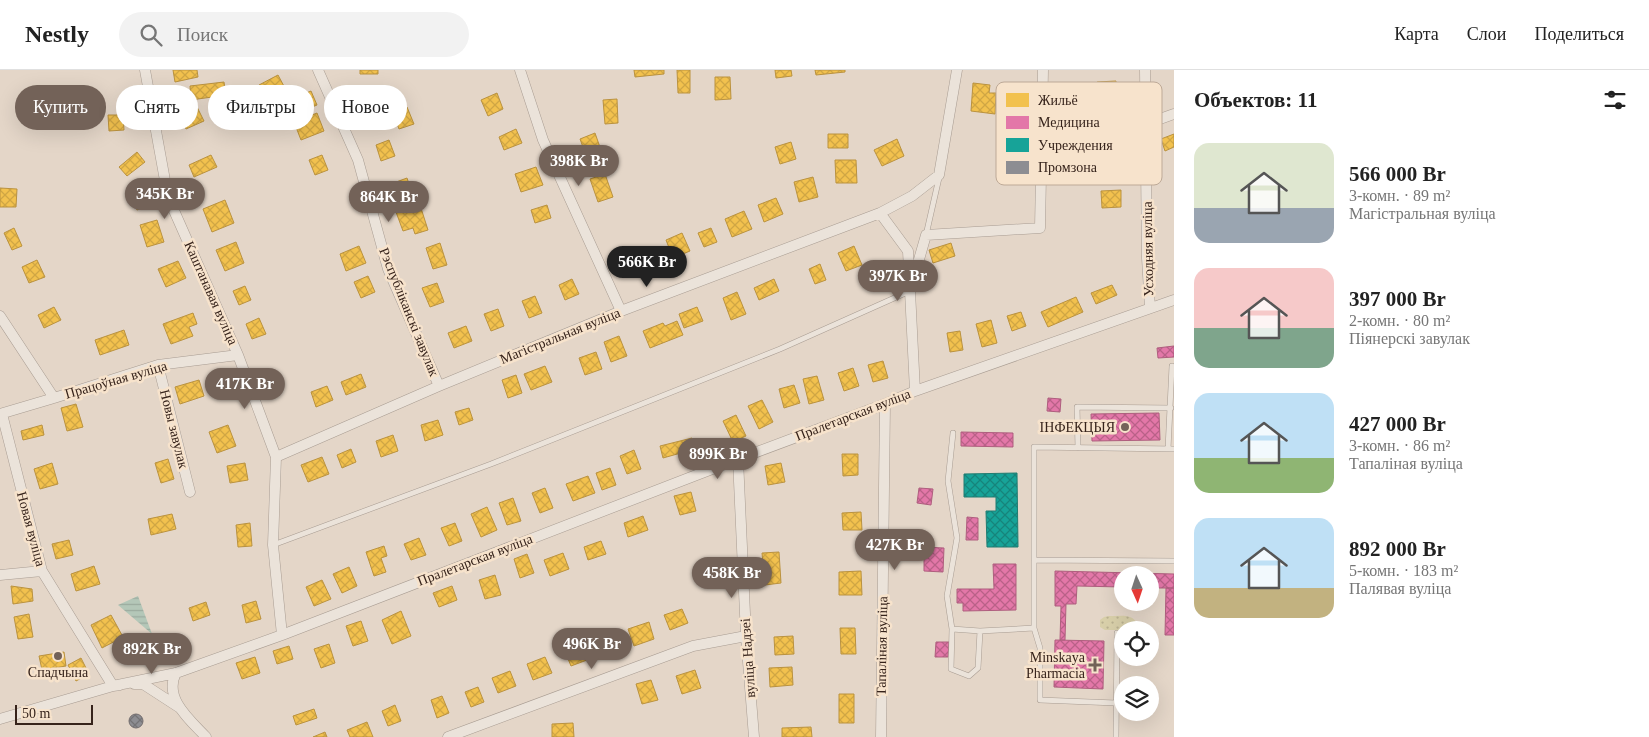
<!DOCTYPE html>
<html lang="ru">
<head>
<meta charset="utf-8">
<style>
	body { margin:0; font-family:"Times New Roman",serif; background:#f2f2f2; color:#222; height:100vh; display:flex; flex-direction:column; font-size:19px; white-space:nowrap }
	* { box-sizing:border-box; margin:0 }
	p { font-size:16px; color:#767676 }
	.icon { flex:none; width:28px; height:28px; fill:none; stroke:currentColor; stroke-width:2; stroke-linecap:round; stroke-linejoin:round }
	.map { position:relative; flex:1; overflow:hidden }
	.details { display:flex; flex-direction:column; background:#fff; width:475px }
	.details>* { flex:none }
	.guide { position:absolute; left:15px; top:15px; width:475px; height:45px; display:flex; gap:10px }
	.needle { width:32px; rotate:177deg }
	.buttons { position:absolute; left:1114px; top:496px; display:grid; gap:10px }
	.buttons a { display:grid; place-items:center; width:45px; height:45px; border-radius:50%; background:#fff; box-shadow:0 5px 20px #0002; font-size:25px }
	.scale { position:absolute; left:15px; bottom:12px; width:78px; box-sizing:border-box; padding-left:5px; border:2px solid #36231b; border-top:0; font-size:14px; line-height:18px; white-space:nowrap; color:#36231b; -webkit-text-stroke:4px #f7e3cc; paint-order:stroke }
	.price { position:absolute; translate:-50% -42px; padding:0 11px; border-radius:18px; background:#736258; color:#fff; font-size:16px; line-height:32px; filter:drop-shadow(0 1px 2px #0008) }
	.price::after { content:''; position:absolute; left:50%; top:30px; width:15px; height:11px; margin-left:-8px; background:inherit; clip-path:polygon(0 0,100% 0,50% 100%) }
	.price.active { background:#222; color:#fff }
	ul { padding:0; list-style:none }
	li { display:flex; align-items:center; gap:15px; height:125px; padding:0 20px }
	li span { display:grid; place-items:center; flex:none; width:140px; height:100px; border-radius:15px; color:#555 }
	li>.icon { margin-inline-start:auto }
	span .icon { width:60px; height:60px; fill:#fffc; stroke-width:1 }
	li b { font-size:21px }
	h2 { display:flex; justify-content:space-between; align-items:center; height:60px; padding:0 20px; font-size:21px }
	.pill { padding:0 18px; border-radius:22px; background:#fff; box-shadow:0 5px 20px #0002; font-size:18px; line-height:45px }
	.pill.active { background:#736258; color:#fff }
	header { display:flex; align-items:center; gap:30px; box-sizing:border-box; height:70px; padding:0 25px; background:#fff; border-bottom:1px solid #e0e0e0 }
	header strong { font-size:24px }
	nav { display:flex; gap:28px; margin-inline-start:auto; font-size:18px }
	.search { width:350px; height:45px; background:#f2f2f2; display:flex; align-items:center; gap:12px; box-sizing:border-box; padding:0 18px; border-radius:28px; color:#767676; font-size:19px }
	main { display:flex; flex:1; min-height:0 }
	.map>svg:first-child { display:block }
</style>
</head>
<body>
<header>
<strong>Nestly</strong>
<div class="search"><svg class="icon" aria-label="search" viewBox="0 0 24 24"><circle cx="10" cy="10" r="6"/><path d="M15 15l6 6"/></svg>Поиск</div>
<nav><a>Карта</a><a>Слои</a><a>Поделиться</a></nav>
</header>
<main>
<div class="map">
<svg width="1174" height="667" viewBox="0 0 1174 667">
	<defs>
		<pattern id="grass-dots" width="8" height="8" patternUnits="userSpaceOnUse" patternTransform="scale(1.25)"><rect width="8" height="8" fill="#d8cfa9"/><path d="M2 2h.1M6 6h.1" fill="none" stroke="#bab191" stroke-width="1.8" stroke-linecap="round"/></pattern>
		<pattern id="water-rules" width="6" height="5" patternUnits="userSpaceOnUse" patternTransform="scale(1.25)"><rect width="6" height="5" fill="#b4c7b8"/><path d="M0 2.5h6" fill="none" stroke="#9bab9e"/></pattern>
		<pattern id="homes-cross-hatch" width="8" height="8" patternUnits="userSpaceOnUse" patternTransform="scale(1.25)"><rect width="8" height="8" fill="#f2c14e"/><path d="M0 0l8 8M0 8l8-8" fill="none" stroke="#d0a644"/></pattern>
		<pattern id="health-cross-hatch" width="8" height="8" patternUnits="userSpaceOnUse" patternTransform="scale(1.25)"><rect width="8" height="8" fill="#e377a8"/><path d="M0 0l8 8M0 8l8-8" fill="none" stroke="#b96188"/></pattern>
		<pattern id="public-cross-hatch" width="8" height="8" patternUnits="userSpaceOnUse" patternTransform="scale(1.25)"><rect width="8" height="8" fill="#17a398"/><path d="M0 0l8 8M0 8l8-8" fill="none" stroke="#16847b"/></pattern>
		<pattern id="industry-cross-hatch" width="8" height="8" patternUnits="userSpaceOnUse" patternTransform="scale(1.25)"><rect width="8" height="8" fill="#8d8d92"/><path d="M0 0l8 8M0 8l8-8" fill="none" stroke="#747376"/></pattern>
	</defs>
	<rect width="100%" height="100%" fill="#e4d6c8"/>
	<path fill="url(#grass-dots)" d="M1109 546C1120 546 1133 543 1137 554L1135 559 1132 560H1105L1100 557V550L1104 547Z"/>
	<path fill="url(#water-rules)" d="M138 526 152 564 118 535Z"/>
	<path fill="url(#homes-cross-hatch)" stroke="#ba923f" d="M173 0H197L198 7 175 12Z
		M360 0H378V4H360Z
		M634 0H664V4L635 7Z
		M677 0H690V23H678Z
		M775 0H791L792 6 776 8Z
		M815 0H845V2L816 5Z
		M278 5 286 20 267 30 259 15Z
		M715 7H730L731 29 715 30Z
		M1116 11V29H1098L1097 12Z
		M224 12 226 25 191 30 190 16Z
		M973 13 990 15 989 23H996L995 44 971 41Z
		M311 21 317 35 293 45 287 31Z
		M497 23 503 39 488 46 481 30Z
		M80 27H93L94 44 81 45Z
		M617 29 618 53 605 54 603 30Z
		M131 32 132 40 121 41 120 33Z
		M197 37 204 51 186 59 180 46Z
		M407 37 414 54 399 59 393 43Z
		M317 43 324 61 301 70 294 52Z
		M108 45H123L124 60 109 61Z
		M516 59 522 73 504 80 499 67Z
		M595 63 602 83 587 88 580 69Z
		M828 64H848V78H828Z
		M1174 64V77L1165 81 1161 69Z
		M897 69 904 86 882 96 874 80Z
		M389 70 395 86 381 91 376 75Z
		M791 72 796 89 780 94 775 77Z
		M137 82 145 92 127 106 119 97Z
		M211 85 217 97 194 107 189 95Z
		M322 85 328 100 315 105 309 90Z
		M835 90H856L857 113H836Z
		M536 97 543 115 521 122 515 104Z
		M605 104 613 127 598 132 590 109Z
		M813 107 818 127 799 132 794 112Z
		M407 108 413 126 393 133 388 115Z
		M0 118 17 119 16 137H0Z
		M150 119 155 133 137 140 132 126Z
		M1121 120V137L1102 138 1101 121Z
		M776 128 783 144 764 152 758 135Z
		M225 130 234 153 212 162 203 139Z
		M420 135 428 160 415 164 413 158 403 161 396 142Z
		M547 135 551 148 535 153 531 140Z
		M744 141 752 159 732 167 725 149Z
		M157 150 164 172 147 177 140 155Z
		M14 158 22 176 12 180 4 163Z
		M711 158 717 172 704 177 698 163Z
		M682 163 690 181 673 188 666 170Z
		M236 172 244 193 225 201 216 180Z
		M440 173 447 195 433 199 426 178Z
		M951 173 955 186 933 193 929 180Z
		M359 176 366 193 346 201 340 184Z
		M854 176 862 195 846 201 838 183Z
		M648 178 654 195 636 201 630 185Z
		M37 190 45 207 29 213 22 197Z
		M178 191 186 208 166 217 158 199Z
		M820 194 826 210 815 214 809 199Z
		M368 206 375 222 361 228 354 212Z
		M572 209 579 224 565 230 559 215Z
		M774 209 779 221 759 230 754 218Z
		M437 213 444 232 430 237 422 218Z
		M1112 215 1117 225 1096 234 1091 223Z
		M245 216 251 230 239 235 233 221Z
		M737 222 746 244 731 250 723 228Z
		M535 226 542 243 529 248 522 231Z
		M1076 227 1083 242 1048 257 1041 242Z
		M54 237 61 250 44 258 38 245Z
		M697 237 703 251 684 258 679 244Z
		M498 239 504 256 491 261 484 244Z
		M1021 242 1026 256 1012 261 1007 246Z
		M193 243 197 254 189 257 193 266 171 274 163 254Z
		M259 248 266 264 252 269 246 254Z
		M991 250 997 273 982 277 976 254Z
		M677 251 683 265 650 278 643 261 663 253 665 256Z
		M466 256 472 271 454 278 448 263Z
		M124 260 129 275 100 285 95 270Z
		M960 261 963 280 950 282 947 263Z
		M619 266 627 286 611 292 604 272Z
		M596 282 602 299 585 305 579 288Z
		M883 291 888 308 873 312 868 295Z
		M545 296 552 312 531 320 524 304Z
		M853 298 859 316 844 321 838 303Z
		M361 304 366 317 346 325 341 312Z
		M516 305 522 323 508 328 502 310Z
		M817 306 824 330 809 334 803 309Z
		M199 310 204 326 180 334 175 317Z
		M794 315 800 333 784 338 779 319Z
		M327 316 333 330 316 337 311 322Z
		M762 330 773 352 759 359 748 336Z
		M76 334 83 357 67 361 61 338Z
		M469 338 473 350 459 355 455 342Z
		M736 345 746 366 733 372 723 351Z
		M438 350 443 365 425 371 421 355Z
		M42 355 44 365 23 370 21 361Z
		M228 355 236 376 217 383 209 362Z
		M393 365 398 381 381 387 376 371Z
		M692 368 695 379 663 388 660 376Z
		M351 379 356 392 342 398 337 385Z
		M634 380 641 399 627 404 620 386Z
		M842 384H858V405L843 406Z
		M322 387 329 404 308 412 301 395Z
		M168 389 174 409 161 413 155 393Z
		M52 393 58 414 40 419 34 399Z
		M245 393 248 410 230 413 227 396Z
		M781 393 785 412 768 415 765 396Z
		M610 398 616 415 602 420 596 403Z
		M588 406 595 423 573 431 566 414Z
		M545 418 553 438 540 443 532 423Z
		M691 422 696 441 680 445 674 426Z
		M513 428 521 451 507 455 499 433Z
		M487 437 497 460 481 467 471 444Z
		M861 442 862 460H843L842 443Z
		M172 444 176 459 151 465 148 449Z
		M643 446 648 460 628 467 624 453Z
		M250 453 252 476 238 477 236 455Z
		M455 453 462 471 449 476 441 458Z
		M419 468 426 485 411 490 404 474Z
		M69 470 73 485 56 489 52 474Z
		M601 471 606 484 588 490 584 477Z
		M384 476 387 486 381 488 386 502 374 506 366 482Z
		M779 482 781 513 765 515 762 483Z
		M563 483 569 499 550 506 544 490Z
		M527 484 534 503 520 508 514 489Z
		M94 496 100 514 76 521 71 504Z
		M349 497 357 516 342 523 333 504Z
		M861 501 862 525H839V502Z
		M495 505 501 525 485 529 479 510Z
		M322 510 331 529 314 536 306 517Z
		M11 516 32 519 33 531 13 534Z
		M452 516 457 530 439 537 433 523Z
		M256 531 261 549 246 553 242 535Z
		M206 532 210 545 193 551 189 538Z
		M682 539 688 553 670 560 664 545Z
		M401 541 411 566 392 574 382 550Z
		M29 544 33 567 18 569 14 547Z
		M111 545 123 567 102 578 91 555Z
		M361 551 368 571 353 576 346 556Z
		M649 552 654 569 634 576 628 559Z
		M840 558H855L856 584H841Z
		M615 564 620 577 607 583 602 570Z
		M793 566 794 584 775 585 774 567Z
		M329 574 335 593 321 598 314 579Z
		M289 576 293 589 277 594 273 581Z
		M582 578 587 590 571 596 566 584Z
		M64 582 66 596 42 600 39 586Z
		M255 587 260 603 242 609 236 593Z
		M545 587 552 603 533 610 527 594Z
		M81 588 89 604 76 611 68 595Z
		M792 597 793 615 770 617 769 598Z
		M695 600 701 618 682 624 676 606Z
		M510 601 516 616 498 623 492 608Z
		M651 610 658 630 642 634 636 614Z
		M478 617 484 632 471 637 465 622Z
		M839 624H854V653H839Z
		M442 626 449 643 437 648 431 630Z
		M395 635 401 651 388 656 382 641Z
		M314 639 317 648 296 655 293 646Z
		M367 652 373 667H350L347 660Z
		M573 653 574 667H552V654Z
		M811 657 812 667H782V658Z
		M325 662 327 667H313Z"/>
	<path fill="url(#health-cross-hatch)" stroke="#af5e7e" d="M1174 276V287L1158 288 1157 278Z
		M1048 328 1061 329 1060 342 1047 341Z
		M1159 343 1160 370 1092 371 1091 344Z
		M961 362 1013 363V377L961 376Z
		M919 418 933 419 931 435 917 433Z
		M967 447 978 448V470H966Z
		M924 477 944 478 943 502 924 501Z
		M993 494H1016V540L963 541V533H957V519H994Z
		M1055 501 1174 504V518H1150V505H1122V517L1077 516 1076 534H1066L1065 570H1060L1061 536H1055Z
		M1166 518H1174V565H1165Z
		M1055 570 1104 571 1103 619 1054 617Z
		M936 572H949L948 587H935Z"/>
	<path fill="url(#public-cross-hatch)" stroke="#207d72" d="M1017 403 1018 477H987L986 441H996V427H964V404Z"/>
	<path fill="url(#industry-cross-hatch)" stroke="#736d6e" d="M129 651a7 7 0 1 1 14 0a7 7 0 1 1-14 0Z"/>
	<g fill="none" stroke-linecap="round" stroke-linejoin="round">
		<g stroke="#a89c92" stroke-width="6">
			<path id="service" d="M926 165 939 108
				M953 363 948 411 957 468 947 526 952 559 951 599 969 606 978 598 980 561 1034 558
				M1078 378 1077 337 1171 338
				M1168 379 1172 296
				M273 475 491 394 780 279 910 221
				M1034 490 1174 491
				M952 559 980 561
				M1116 633 1040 630V578L1034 558V377L1174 379
				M1116 667 1117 563"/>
		</g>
		<g stroke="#a89c92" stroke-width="11">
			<path id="minor" d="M145 0 168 127 238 285 276 387 273 475 282 565
				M318 0 358 90 388 199 439 316
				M520 0 543 70 621 241
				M1145 0 1147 188 1150 238
				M1146 54 1174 44
				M880 143 908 181 915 321
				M910 221 926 165 1040 158 1043 0
				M0 246 54 328
				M158 295 190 422
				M0 344 54 328 158 295 238 285
				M2 344 42 501 113 616 120 615
				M276 387 439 316 621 241 880 143 912 126 939 105 957 0
				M738 389 746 566 754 667
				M0 505 42 501
				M176 603C163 628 190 650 206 667
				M134 614H143L180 638
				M0 649 113 616 176 603 282 565 738 389 885 334 915 321 1174 230
				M448 667 693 576 746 566
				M881 667 885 334"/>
		</g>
		<use href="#service" stroke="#ebe3da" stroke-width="5"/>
		<use href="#minor" stroke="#ebe3da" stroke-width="10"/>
	</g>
	<g fill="#736258" stroke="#f7e3cc" stroke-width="2">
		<circle cx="1125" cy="357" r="5"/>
		<circle cx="58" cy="586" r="5"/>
		<path d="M1092.5 587.5h5v5h5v5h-5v5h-5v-5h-5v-5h5z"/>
	</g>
	<g text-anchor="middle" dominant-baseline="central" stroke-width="5" stroke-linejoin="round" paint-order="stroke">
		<g font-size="14" fill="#36231b" stroke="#f7e3cc">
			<text transform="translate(1148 179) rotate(-91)">Усходняя вуліца</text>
			<text transform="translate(211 223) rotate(66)">Каштанавая вуліца</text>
			<text transform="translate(409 242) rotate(68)">Рэспубліканскі завулак</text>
			<text transform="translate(560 266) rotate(-22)">Магістральная вуліца</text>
			<text transform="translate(116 310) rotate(-16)">Працоўная вуліца</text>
			<text transform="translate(853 345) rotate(-21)">Пралетарская вуліца</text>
			<text transform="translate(174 359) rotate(76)">Новы завулак</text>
			<text transform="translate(31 459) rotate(75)">Новая вуліца</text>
			<text transform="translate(475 490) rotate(-21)">Пралетарская вуліца</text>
			<text transform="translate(882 576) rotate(-89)">Тапаліная вуліца</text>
			<text transform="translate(748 588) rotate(-94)">вуліца Надзеі</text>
		</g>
		<g font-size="14" fill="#36231b" stroke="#f7e3cc" text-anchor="end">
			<text x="1115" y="357">ІНФЕКЦЫЯ</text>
			<text x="1085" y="587">Minskaya<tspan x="1085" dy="16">Pharmacia</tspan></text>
			<text x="58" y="602" text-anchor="middle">Спадчына</text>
		</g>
	</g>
	<rect x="996" y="12" width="166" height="103" rx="8" fill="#f7e3cc" stroke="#bda997" stroke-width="1"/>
	<rect x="1006" y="23" width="23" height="14" fill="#f2c14e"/>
	<rect x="1006" y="46" width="23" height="13" fill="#e377a8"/>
	<rect x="1006" y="68" width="23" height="14" fill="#17a398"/>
	<rect x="1006" y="91" width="23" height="13" fill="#8d8d92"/>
	<g font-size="14" fill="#36231b">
		<text x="1038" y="35">Жильё</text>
		<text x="1038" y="57">Медицина</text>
		<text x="1038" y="80">Учреждения</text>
		<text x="1038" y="102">Промзона</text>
	</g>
</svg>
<div class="buttons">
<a><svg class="needle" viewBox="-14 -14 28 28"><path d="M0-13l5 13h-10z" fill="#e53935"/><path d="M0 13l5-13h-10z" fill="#767676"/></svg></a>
<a><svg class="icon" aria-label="locate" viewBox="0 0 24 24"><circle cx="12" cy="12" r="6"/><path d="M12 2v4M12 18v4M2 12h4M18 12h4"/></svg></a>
<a><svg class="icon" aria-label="layers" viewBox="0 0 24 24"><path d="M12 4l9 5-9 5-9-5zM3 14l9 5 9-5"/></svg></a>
</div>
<div class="scale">50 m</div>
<b class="price" style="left:579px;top:117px">398K Br</b>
<b class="price" style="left:165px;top:150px">345K Br</b>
<b class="price" style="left:389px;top:153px">864K Br</b>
<b class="price active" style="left:647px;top:218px">566K Br</b>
<b class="price" style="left:898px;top:232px">397K Br</b>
<b class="price" style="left:245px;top:340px">417K Br</b>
<b class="price" style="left:718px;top:410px">899K Br</b>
<b class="price" style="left:895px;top:501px">427K Br</b>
<b class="price" style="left:732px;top:529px">458K Br</b>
<b class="price" style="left:592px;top:600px">496K Br</b>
<b class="price" style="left:152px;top:605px">892K Br</b>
<div class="guide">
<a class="pill active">Купить</a>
<a class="pill">Снять</a>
<a class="pill">Фильтры</a>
<a class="pill">Новое</a>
</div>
</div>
<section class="details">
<h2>Объектов: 11<svg class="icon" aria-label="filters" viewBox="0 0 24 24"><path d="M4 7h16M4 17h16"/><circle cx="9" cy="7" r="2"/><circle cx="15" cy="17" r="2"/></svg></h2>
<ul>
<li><span style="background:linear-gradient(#dfe7d0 65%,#9aa5b1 0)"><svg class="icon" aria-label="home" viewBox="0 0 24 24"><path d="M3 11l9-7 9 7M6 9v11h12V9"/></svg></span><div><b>566 000 Br</b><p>3-комн. · 89 m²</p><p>Магістральная вуліца</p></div></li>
<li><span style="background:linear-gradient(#f6c9c9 60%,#7fa58c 0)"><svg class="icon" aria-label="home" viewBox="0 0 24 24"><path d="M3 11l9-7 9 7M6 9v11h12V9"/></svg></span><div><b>397 000 Br</b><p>2-комн. · 80 m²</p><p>Піянерскі завулак</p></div></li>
<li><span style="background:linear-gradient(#bfe0f5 65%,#8fb573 0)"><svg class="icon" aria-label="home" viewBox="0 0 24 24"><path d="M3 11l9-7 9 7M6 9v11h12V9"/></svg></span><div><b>427 000 Br</b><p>3-комн. · 86 m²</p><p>Тапаліная вуліца</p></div></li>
<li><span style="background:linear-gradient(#bfe0f5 70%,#c2b280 0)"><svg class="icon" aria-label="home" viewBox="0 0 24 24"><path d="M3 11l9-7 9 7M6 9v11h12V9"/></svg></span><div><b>892 000 Br</b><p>5-комн. · 183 m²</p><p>Палявая вуліца</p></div></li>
</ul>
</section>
</main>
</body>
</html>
